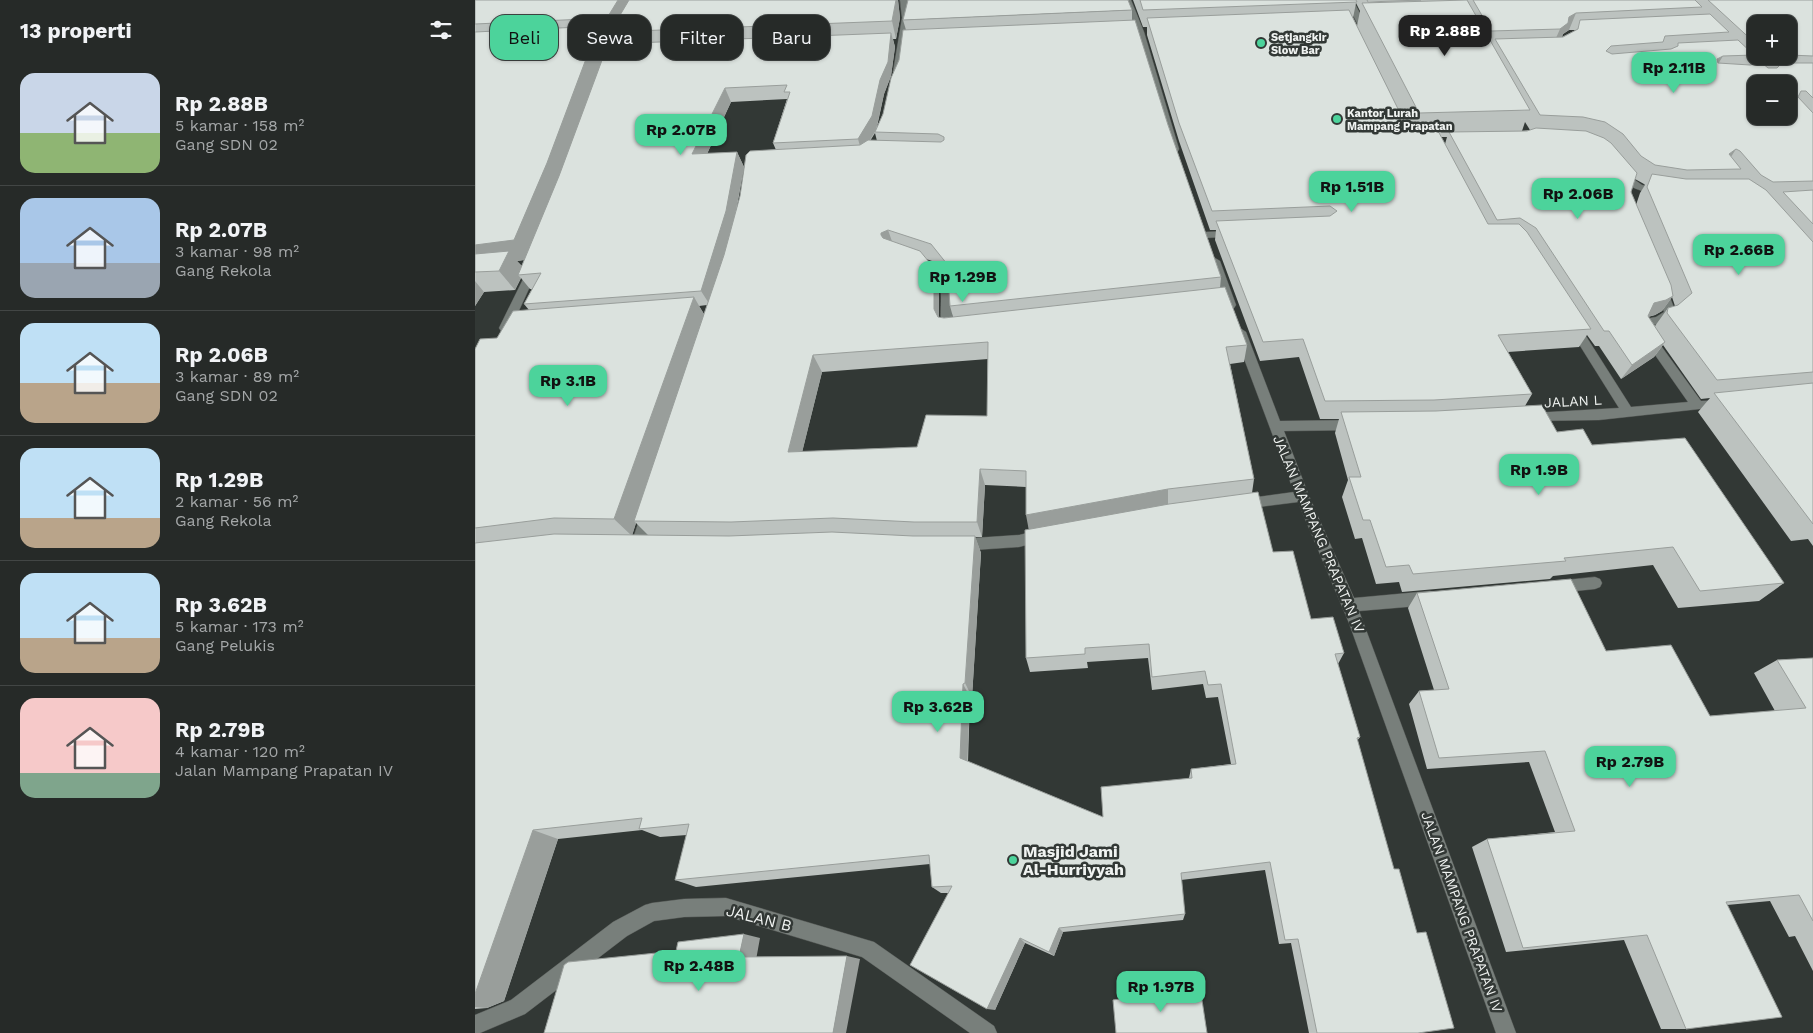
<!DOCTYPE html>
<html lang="id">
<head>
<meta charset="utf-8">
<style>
	body { margin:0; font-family:"Work Sans",sans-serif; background:#2e3230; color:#f1f3f6; height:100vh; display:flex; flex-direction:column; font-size:19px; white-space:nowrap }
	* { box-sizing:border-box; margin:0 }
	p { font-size:16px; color:#a4a7a8 }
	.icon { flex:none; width:28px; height:28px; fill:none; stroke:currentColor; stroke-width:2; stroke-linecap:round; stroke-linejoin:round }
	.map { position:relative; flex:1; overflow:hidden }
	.side { display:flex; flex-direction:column; background:#262a28; width:475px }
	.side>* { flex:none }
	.hud { position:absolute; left:15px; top:15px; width:475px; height:45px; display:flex; gap:10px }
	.fabs { position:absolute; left:1272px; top:15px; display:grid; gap:10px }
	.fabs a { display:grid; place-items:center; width:50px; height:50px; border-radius:10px; background:#262a28; box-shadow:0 1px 4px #0004,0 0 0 1px #424645; font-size:25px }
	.price { position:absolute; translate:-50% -42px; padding:0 11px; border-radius:10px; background:#4cd39b; color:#111; font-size:16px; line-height:32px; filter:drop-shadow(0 1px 2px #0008) }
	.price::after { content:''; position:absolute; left:50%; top:30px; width:15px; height:11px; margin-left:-8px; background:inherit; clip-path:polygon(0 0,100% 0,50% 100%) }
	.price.selected { background:#222; color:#fff }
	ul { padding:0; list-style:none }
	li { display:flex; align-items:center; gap:15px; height:125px; padding:0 20px }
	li+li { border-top:1px solid #424645 }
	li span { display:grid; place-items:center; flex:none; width:140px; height:100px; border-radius:15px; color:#555 }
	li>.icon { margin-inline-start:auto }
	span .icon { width:60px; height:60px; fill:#fffc; stroke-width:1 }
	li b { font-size:21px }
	h2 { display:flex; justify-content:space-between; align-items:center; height:60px; padding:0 20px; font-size:21px }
	.pill { padding:0 18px; border-radius:15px; background:#262a28; box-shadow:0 1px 4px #0004,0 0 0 1px #424645; font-size:18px; line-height:45px }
	.pill.selected { background:#4cd39b; color:#111 }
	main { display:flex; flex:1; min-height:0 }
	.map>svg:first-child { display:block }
</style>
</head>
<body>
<main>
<section class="side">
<h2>13 properti<svg class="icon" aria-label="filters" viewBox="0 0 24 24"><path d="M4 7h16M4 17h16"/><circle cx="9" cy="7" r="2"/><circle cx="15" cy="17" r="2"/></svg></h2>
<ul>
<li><span style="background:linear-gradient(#c9d6e8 60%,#8fb573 0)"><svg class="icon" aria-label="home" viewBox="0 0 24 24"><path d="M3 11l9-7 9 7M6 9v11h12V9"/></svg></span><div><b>Rp 2.88B</b><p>5 kamar · 158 m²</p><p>Gang SDN 02</p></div></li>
<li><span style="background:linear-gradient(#a9c7e8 65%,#9aa5b1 0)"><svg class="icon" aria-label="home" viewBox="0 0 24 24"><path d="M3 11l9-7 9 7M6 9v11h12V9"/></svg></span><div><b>Rp 2.07B</b><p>3 kamar · 98 m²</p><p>Gang Rekola</p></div></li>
<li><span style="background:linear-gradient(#bfe0f5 60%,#b9a48a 0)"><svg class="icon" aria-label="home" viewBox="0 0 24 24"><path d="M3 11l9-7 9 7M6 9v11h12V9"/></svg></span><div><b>Rp 2.06B</b><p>3 kamar · 89 m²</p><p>Gang SDN 02</p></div></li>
<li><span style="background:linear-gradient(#bfe0f5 70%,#b9a48a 0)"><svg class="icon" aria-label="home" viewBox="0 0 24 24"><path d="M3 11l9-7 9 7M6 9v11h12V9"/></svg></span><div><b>Rp 1.29B</b><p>2 kamar · 56 m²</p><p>Gang Rekola</p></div></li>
<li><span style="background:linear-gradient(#bfe0f5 65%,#b9a48a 0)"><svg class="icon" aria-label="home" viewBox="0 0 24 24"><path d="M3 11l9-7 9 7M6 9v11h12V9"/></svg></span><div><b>Rp 3.62B</b><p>5 kamar · 173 m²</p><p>Gang Pelukis</p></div></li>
<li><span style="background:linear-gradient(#f6c9c9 75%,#7fa58c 0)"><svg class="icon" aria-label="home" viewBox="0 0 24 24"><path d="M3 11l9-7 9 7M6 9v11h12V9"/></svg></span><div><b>Rp 2.79B</b><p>4 kamar · 120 m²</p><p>Jalan Mampang Prapatan IV</p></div></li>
</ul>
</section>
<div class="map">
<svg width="1338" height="1033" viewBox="0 0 1338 1033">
	<rect width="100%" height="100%" fill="#323835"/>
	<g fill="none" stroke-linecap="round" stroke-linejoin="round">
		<g stroke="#525653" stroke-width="1">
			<path id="minor" d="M425 0H433L435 18 426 72 422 74 418 72 427 18Z
				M648 0H656L669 32 704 149 703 151 700 152 696 149 661 32Z
				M870 0H878L890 23 889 25H883Z
				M1146 170 1167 185 1186 188 1191 191 1186 194C1167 192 1153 189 1141 173Z
				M758 231 763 234 762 236 731 238 726 235 731 232Z
				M740 258 745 261 761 305 759 308H751L749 305 735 261Z
				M447 259C479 267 477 300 478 327L483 328 485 331 483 334 470 333C460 317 472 294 461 277 456 270 447 268 442 262Z
				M58 266 63 269 36 328 34 331H26L24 328 53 269Z
				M1186 284 1191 287 1201 313 1188 323 1178 325 1176 332 1226 401 1252 400 1254 403 1252 406 1124 420 1053 421 1051 418 1053 415 1057 413 1144 408 1092 325 1098 321 1102 322 1156 407 1213 402 1164 332 1170 319 1181 317 1189 312 1181 287Z
				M765 328 771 332 805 421 881 420 885 422 887 425 885 428 881 430 809 431 834 496 879 598 955 591 960 593 962 598 960 603 955 605 884 611 1041 1033H1021L874 623 823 502 768 509 763 508 761 504 763 500 768 499 819 492 759 332Z
				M174 506 179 508 181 512 170 544 168 548 163 550 158 548 156 544 167 512 169 508Z
				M569 529 574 531 576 535 574 539 544 547 484 551 479 549 477 545 479 541 484 539 544 535Z
				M1120 577 1125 579 1127 583 1125 587 1120 589 1081 593 1076 592 1074 587 1076 582 1081 581Z
				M251 898 399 942 519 1026 522 1033H495L387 957 251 916 209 917 179 921 152 936 50 1014 5 1033H0V1015L36 1000 138 922 170 905 177 903 209 899Z"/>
		</g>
		<use href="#minor" fill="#787f7b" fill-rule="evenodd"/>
	</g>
	<path fill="#bcc2bf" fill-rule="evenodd" d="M0 0H423L425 18 421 39H418L420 47 416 76 409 94 402 127 408 114 424 60 431 30 428 20 657 10V20L693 125 746 277 745 288 772 345 769 362 755 364 779 479 777 493 798 552 836 619 869 653 863 664 885 737 882 741 943 1033H834L816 943 804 944 790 870 706 880 710 914 708 920 588 932 579 956 550 943 520 1010 473 893H466L457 887 455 864 221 887 200 880 212 835 185 837 167 830 83 839 29 1001 12 1008 0 1009V349L22 338 54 310 49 304 57 289H55L46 278 40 290 9 292 0 306ZM137 35 141 44H136L131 36ZM312 99 298 143 301 150 261 212 269 167 262 152 232 154 256 102ZM400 133 402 141H395ZM451 259 460 262 473 277 475 306 478 317 469 318 464 317V286L459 268ZM49 260 47 266 42 261ZM232 305 229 314 224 306ZM513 359 512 416 442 447 327 452 347 372ZM510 485 551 487 554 529 551 658 555 672 613 668 612 662 673 658 677 690 728 684 731 698 743 697 756 764 716 769 714 778 628 817 493 762 495 697H497L506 553 500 537H507ZM161 523 174 536 157 535Z
		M658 0H1338V546L1333 539 1316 541 1223 412 1235 398 1226 399 1188 345 1179 357 1146 379 1124 346H1120L1112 335 1104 347 1033 352 1057 394 1050 406 1082 432 1117 445 1309 583 1284 601 1203 608 1178 565 1078 576 1075 579 927 592 924 582 901 584 887 538 880 539 867 497 873 480 860 433 864 419H845L824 357 785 361 740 240 741 230H735L704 141 672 35V27H668ZM881 3 885 11 882 26 878 18ZM1281 24H1314V56H1281ZM1094 30H1101L1087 37 1088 34ZM1050 122 1055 130 1047 131ZM966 137H972L970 144ZM1160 179 1169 184 1170 185 1165 193 1161 205 1156 192ZM1197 297 1200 306 1193 308 1180 326 1173 317 1180 315 1187 311Z
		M942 593 1131 651 1235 716 1300 711 1279 673 1302 660 1338 658V971L1320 936 1314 937 1295 901 1252 905 1211 1029H1186L1149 940 1031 952 997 847 1012 839 1080 832 1054 762 952 769 934 704 944 691 959 690 933 608Z"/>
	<path fill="#999e9b" d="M143 0H162L139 32 132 18Z
		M421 0H423L425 18 421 39 417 21Z
		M1101 13 1094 30 1088 34 1085 41 1077 47 1085 29 1094 17Z
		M126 26 136 44 55 259 42 261 50 270 43 275 46 278 40 290 24 271 0 266V245Z
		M416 33 420 47 416 76 409 94 401 130 387 153 383 139Z
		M1248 56 1237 74 1242 59Z
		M250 88 256 102 225 169 217 154Z
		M1261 149 1249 168 1254 154Z
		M262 152 269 167 258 226 235 305 226 291Z
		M413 230 419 247 412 250 406 235V233Z
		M459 268 464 286V327L459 309Z
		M0 281 9 292 0 306Z
		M1198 296 1187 311 1180 315 1168 318 1179 303Z
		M219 297 230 316 159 521 161 523 157 536 139 519Z
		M1190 342 1179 357 1146 379 1157 365Z
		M338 355 347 372 323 469 313 452Z
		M505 469 510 485 507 537 502 522Z
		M693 489V505L554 531 551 515Z
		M500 536 506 553 497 697 490 683Z
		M488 684 495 697 492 769 485 758Z
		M58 830 83 839 29 1001 12 1008 0 1007V994Z
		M584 928 588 932 579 956 574 952Z
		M269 934 285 938 281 960 264 957Z
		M545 938 550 943 520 1010 512 1009Z
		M372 956 385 959 371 1033H358Z"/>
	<path fill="#dbe2de" stroke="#999e9b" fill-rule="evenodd" d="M0 0H143L132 18 0 24Z
		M154 0H421L417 21 135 32Z
		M433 0H653L657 10 428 20Z
		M665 0H881L882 2 668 10Z
		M892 0H946L893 2Z
		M992 0 1055 110 944 113 887 3Z
		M998 0H1220L1227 7 1101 13 1094 17 1093 23 1085 29 1016 31Z
		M1233 0H1338V56L1314 55V24H1281V44Z
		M874 10 931 125 939 130 962 129 1013 224H1044L1052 232 1116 329 1023 335 1057 394 959 400 850 401 828 339 788 342 741 221 855 216 862 211 855 206 737 211 704 123 672 18Z
		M1235 14 1254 32 1190 36 1188 42 1136 46 1131 51 1137 54 1196 49 1203 46V43L1263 40 1279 55 1248 56 1242 59 1243 63 1275 65 1287 63 1293 68H1302L1304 66 1301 63H1338V98L1331 91H1326L1323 97 1338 113V181L1298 182 1286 175 1265 151 1261 149 1254 154 1266 169 1212 170 1180 165 1166 156 1148 134 1130 122 1108 117 1065 115 1020 39 1088 37 1103 29 1105 20ZM1281 84H1314V116H1281Z
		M660 20 693 125 746 277 475 306 472 264 456 244 413 230 406 233V235L408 238 445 251 459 268V309L463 317 469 318 750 287 772 345 751 347 779 479 693 489 551 515V471L505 469 502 522H439L358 518 256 522 159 521 249 255 265 196 271 155 275 151 385 145 393 140 466 142 469 140V137L463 134 400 132 408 114 416 78 424 60 428 30ZM513 342 512 416 451 415 442 447 313 452 338 355Z
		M126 26 120 35 72 163 39 240 0 245V32Z
		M416 33 413 62 405 80 397 116 383 139 298 143 315 92H309L312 85 250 88 217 154 262 152 251 211 226 291 49 304 66 273 43 275 84 176 133 44Z
		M1061 128 1111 131 1129 138 1136 143 1162 173 1156 192 1196 285 1198 296 1191 300 1179 303 1173 316 1190 342 1157 365 1134 331H1129L1061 228 1045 218 1022 220 974 132 1052 131Z
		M1177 174 1211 179H1274L1291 190 1338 242V372L1242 380 1192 313 1193 308 1203 305 1217 293 1172 187Z
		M1338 190V224L1308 192Z
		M34 251 24 271 0 272V254Z
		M219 297 139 519 79 518 0 528V349L5 339 22 338 38 311Z
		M1338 383V524L1239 393Z
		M1067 405 1082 432 1108 429 1117 445 1210 438 1309 583 1225 591 1198 547 1089 558 1091 561 938 574 934 565 911 567 895 520H888L874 477H886L866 412 961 411Z
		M783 492 798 552 818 551 836 619 858 617 869 653 860 654 885 737 882 738 919 869H924L942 933 951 932 979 1028 943 1033H842L823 939 810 940 795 862 706 873 710 914 584 928 574 952 545 938 512 1009 435 965 477 886 457 887 454 855 200 880 214 824 164 829 167 818 58 830 0 994V543L79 534 254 536 357 532 438 536H500L490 683 488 684 485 758 628 817 626 787 717 778 716 769 761 764 746 684 733 685 730 671 677 677 674 644 610 648V654L551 658 550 530 694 504Z
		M1096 579 1131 651 1196 645 1235 716 1331 708 1302 660 1338 658V921L1324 895 1251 902 1307 1017 1211 1029 1172 935 1048 948 1012 839 1100 831 1070 751 964 758 944 691 974 689 942 593Z
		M269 934 264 957 372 956 358 1033H69L89 965 93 962 201 951 203 942Z
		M725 987 732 1033H641L638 1000Z"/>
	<g fill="#4cd39b" stroke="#323835" stroke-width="2">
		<circle cx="786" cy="43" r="5"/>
		<circle cx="862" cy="119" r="5"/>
		<circle cx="538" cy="860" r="5"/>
	</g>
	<g text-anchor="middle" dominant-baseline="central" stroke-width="5" stroke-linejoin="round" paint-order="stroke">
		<g font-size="11" font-weight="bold" fill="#f0f3f1" stroke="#323835" text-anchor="start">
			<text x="796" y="37">Setjangkir<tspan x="796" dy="13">Slow Bar</tspan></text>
			<text x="872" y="113">Kantor Lurah<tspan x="872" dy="13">Mampang Prapatan</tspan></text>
		</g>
		<g font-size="14" fill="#f0f3f1" stroke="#323835">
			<text transform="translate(1098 401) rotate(-3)">JALAN L</text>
			<text transform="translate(844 534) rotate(67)">JALAN MAMPANG PRAPATAN IV</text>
			<text transform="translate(987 912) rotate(70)">JALAN MAMPANG PRAPATAN IV</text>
		</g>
		<g font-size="16" font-weight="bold" fill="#f0f3f1" stroke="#323835" text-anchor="start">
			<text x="548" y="851">Masjid Jami<tspan x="548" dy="18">Al-Hurriyyah</tspan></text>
		</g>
		<g font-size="16" fill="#f0f3f1" stroke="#323835">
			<text transform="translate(284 918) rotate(14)">JALAN B</text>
		</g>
	</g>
</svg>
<div class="fabs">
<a>+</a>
<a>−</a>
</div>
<b class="price selected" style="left:970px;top:57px">Rp 2.88B</b>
<b class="price" style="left:1199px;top:94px">Rp 2.11B</b>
<b class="price" style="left:206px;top:156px">Rp 2.07B</b>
<b class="price" style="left:877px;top:213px">Rp 1.51B</b>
<b class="price" style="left:1103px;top:220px">Rp 2.06B</b>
<b class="price" style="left:1264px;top:276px">Rp 2.66B</b>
<b class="price" style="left:488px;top:303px">Rp 1.29B</b>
<b class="price" style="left:93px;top:407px">Rp 3.1B</b>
<b class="price" style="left:1064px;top:496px">Rp 1.9B</b>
<b class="price" style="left:463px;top:733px">Rp 3.62B</b>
<b class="price" style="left:1155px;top:788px">Rp 2.79B</b>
<b class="price" style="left:224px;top:992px">Rp 2.48B</b>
<b class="price" style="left:686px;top:1013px">Rp 1.97B</b>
<div class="hud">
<a class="pill selected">Beli</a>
<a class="pill">Sewa</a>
<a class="pill">Filter</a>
<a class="pill">Baru</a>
</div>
</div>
</main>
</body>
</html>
